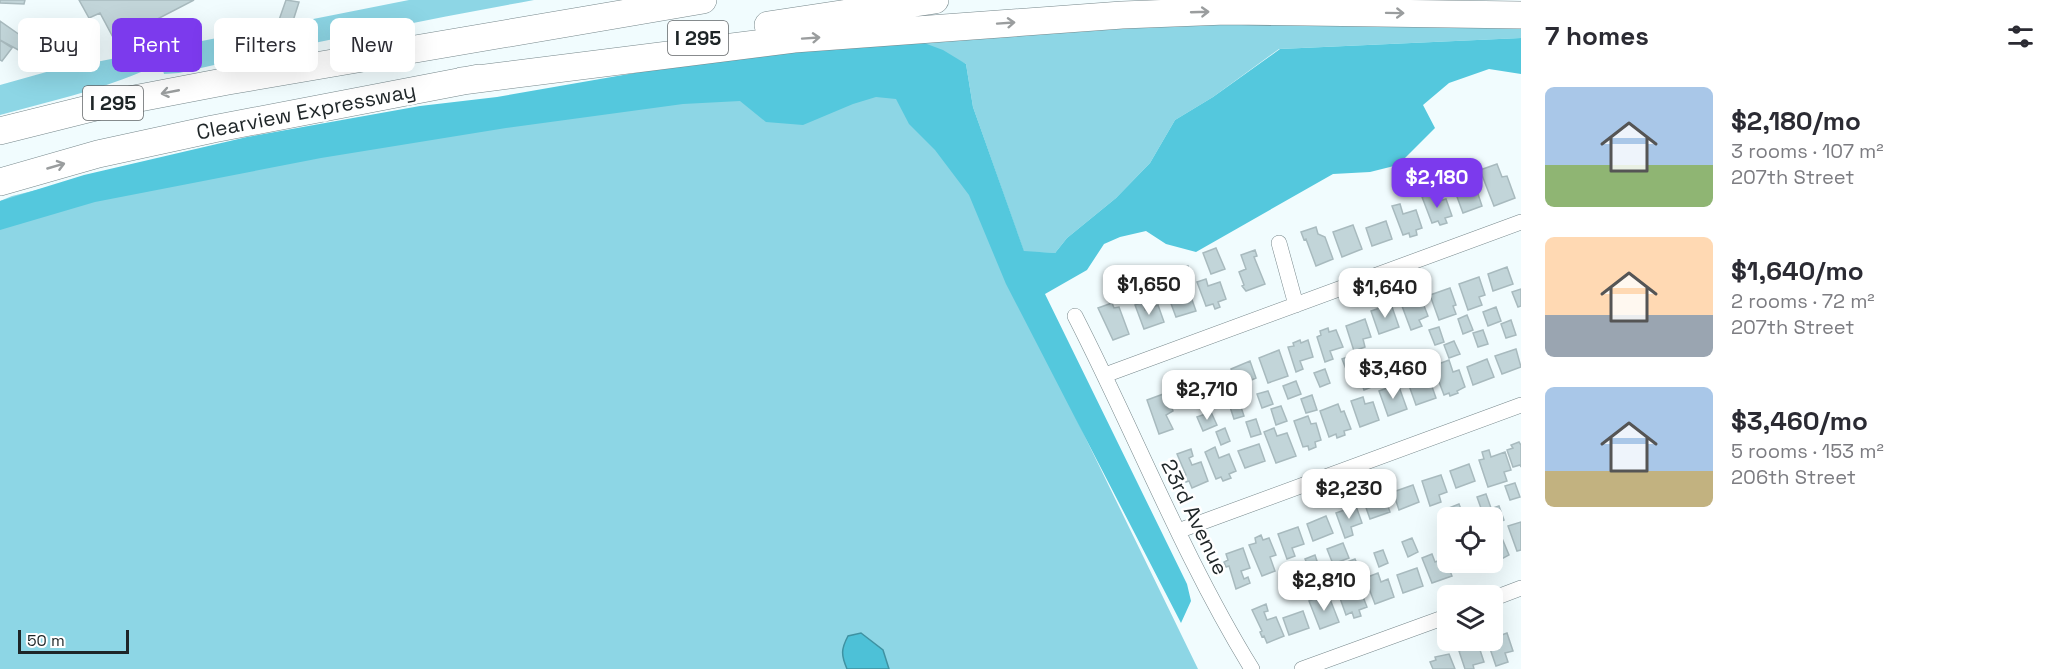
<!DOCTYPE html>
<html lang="en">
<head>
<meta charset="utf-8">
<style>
	body { margin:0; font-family:"Space Grotesk",sans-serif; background:#f2f2f3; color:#2b2b33; height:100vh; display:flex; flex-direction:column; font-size:22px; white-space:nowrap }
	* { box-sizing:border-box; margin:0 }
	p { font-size:20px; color:#7c7c81 }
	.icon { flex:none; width:33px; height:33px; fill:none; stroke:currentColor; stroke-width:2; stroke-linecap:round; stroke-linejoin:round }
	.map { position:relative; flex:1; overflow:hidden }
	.side { display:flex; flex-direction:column; background:#fff; width:540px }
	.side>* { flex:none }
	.banner { position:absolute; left:18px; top:18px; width:570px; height:54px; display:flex; gap:12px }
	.tools { position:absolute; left:1437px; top:507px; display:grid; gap:12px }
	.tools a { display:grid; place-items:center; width:66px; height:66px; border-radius:9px; background:#fff; box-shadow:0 6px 24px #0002; font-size:30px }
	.scale { position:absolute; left:18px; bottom:15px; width:111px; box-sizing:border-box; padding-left:6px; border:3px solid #1e2527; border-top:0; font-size:16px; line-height:21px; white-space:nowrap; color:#1e2527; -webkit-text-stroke:4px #fff; paint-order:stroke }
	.price { position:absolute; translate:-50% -51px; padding:0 14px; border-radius:12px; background:#fff; color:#222; font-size:20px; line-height:39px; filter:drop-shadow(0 2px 3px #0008) }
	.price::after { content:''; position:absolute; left:50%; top:36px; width:18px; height:14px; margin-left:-9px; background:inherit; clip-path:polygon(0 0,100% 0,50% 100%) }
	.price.current { background:#7c3aed; color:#fff }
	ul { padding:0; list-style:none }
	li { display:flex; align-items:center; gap:18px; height:150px; padding:0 24px }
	li span { display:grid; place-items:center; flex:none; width:168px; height:120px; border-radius:9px; color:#555 }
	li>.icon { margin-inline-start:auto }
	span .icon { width:72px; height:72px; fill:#fffc; stroke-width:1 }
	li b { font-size:26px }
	h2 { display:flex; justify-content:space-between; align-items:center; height:72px; padding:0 24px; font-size:26px }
	.tag { padding:0 21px; border-radius:9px; background:#fff; box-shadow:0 6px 24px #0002; font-size:21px; line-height:54px }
	.tag.current { background:#7c3aed; color:#fff }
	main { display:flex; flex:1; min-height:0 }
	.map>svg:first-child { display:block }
</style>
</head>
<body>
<main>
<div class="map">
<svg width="1521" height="669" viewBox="0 0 1521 669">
	<rect width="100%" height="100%" fill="#f1fcfe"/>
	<path fill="#8dd6e5" d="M409 0H534C415 22 297 45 179 73L164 74 161 63C110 88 55 100 0 115V85L82 62 86 64Z
		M1521 19V38L1279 49 1213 97 1175 120 1150 163 1116 198 1067 238 1055 253 1024 252 973 107 966 64 908 37 1189 20Z
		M924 69 1071 408 1198 669H0V201L12 196 203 149Z"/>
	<path fill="#54c8dd" d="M908 37 943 50 966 64 973 107 1024 251 1055 253 1067 238 1116 198 1150 163 1175 120 1213 97 1280 49 1521 38V74L1489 69 1449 83 1423 105 1435 128 1398 165 1370 172 1333 174 1196 252 1166 244 1146 231 1120 237 1104 244 1087 270 1045 294 1187 584 1191 601 1181 623 1006 284 969 195 935 150 909 124 896 99 876 97 853 104 803 125 766 122 740 101 683 104 506 128 321 158 95 202 0 230V201L84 175 247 137 420 106 497 97 784 47Z"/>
	<path fill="#4dc1d7" stroke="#3f92a2" stroke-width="1.5" d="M861 633 883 650 889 669H847C841 655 841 649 848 636Z"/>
	<path fill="#c2d5d9" stroke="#a8babe" stroke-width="1.5" d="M0 0H25L24 4 0 3Z
		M79 0H194L115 41 100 13 89 18Z
		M286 0 299 2 292 24 279 20Z
		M0 21 20 35 23 31 32 38 22 52 0 40Z
		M58 28 71 32 69 38 57 33Z
		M0 40 12 48 2 61 0 60Z
		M1497 164 1502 177 1507 176 1515 198 1494 206 1480 170Z
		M1476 167 1481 181 1473 184 1468 170Z
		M1444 176 1449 188 1439 191 1435 179Z
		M1464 182 1467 191 1476 188 1482 206 1463 213 1453 186Z
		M1432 193 1436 202 1446 199 1452 216 1445 218 1447 223 1440 225 1438 221 1432 223 1422 197Z
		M1400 204 1403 214 1416 210 1422 228 1416 230 1417 235 1410 237 1409 233 1403 235 1392 206Z
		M1386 221 1392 239 1372 246 1366 228Z
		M1353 225 1362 249 1342 257 1333 232Z
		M1316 227 1318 234 1325 237 1333 259 1316 266 1306 239 1304 240 1301 232Z
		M1216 248 1225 269 1211 274 1203 253Z
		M1255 250 1257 256 1254 257 1265 284 1246 291 1242 286 1244 285 1239 272 1246 269 1241 255Z
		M1188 266 1193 281 1184 284 1178 270Z
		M1507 267 1513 284 1493 291 1488 274Z
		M1479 277 1485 295 1479 297 1482 305 1468 310 1459 284Z
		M1157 278 1162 292 1151 296 1146 282Z
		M1206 279 1208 286 1220 282 1226 299 1218 302 1220 307 1215 309 1213 304 1206 306 1197 282Z
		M1450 288 1456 305 1453 306 1456 314 1439 320 1430 295Z
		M1521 289V306L1518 307 1512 292Z
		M1190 294 1196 311 1176 317 1170 301Z
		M1413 297 1415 301 1421 298 1428 316 1419 320 1422 326 1411 330 1402 306 1408 303 1406 299Z
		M1143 302 1145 310 1158 305 1164 322 1144 329 1135 305Z
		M1112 303 1114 308 1119 307 1129 334 1113 340 1098 308Z
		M1391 304 1399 327 1379 334 1371 311Z
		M1496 307 1501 321 1488 326 1483 312Z
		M1467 315 1473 330 1463 334 1458 319Z
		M1365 319 1371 337 1363 339 1365 347 1354 351 1346 326Z
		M1511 320 1516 335 1506 338 1501 324Z
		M1439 327 1444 342 1435 345 1429 330Z
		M1328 328 1329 332 1336 330 1343 347 1330 351 1333 359 1325 362 1317 337 1321 335 1320 331Z
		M1483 330 1488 344 1478 347 1473 333Z
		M1300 340 1301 343 1308 340 1313 357 1300 361 1303 369 1296 372 1288 347 1294 346 1293 343Z
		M1454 341 1460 354 1449 358 1444 345Z
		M1516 349 1521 367 1502 374 1495 356Z
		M1279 350 1288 376 1268 383 1259 358Z
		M1353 355 1358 370 1348 374 1342 359Z
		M1429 355 1433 369 1427 371 1422 357Z
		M1487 359 1494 377 1473 385 1467 367Z
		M1449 360 1453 372 1459 370 1465 387 1457 391 1458 393 1450 396 1449 393 1444 395 1433 366Z
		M1250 361 1256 378 1247 382 1250 389 1240 393 1231 369Z
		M1325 369 1330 383 1320 387 1314 373Z
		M1221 372 1227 389 1208 397 1202 379Z
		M1369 372 1374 386 1364 390 1359 376Z
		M1415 377 1417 385 1430 381 1436 398 1416 405 1407 380Z
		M1296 381 1301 394 1288 399 1283 386Z
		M1193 382 1199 400 1180 407 1174 389Z
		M1398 384 1407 409 1388 416 1379 391Z
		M1268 391 1273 404 1262 408 1257 394Z
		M1166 393 1173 411 1166 415 1173 429 1159 434 1147 400Z
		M1312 395 1317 410 1306 413 1301 399Z
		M1363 397 1365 404 1373 402 1379 420 1360 427 1351 401Z
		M1239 401 1244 416 1234 419 1229 404Z
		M1338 404 1341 412 1344 411 1351 429 1344 431 1345 435 1337 438 1336 434 1329 437 1320 411Z
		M1281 406 1287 421 1276 425 1271 409Z
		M1211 412 1217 425 1203 431 1197 417Z
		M1308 416 1311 424 1316 423 1321 440 1315 442 1316 447 1309 450 1308 446 1303 447 1294 421Z
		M1256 419 1261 434 1251 437 1246 422Z
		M1225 428 1230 441 1221 445 1216 432Z
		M1274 428 1277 436 1287 433 1296 456 1276 463 1264 432Z
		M1519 442 1521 445V467L1520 465 1513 467 1507 450 1513 448 1511 445Z
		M1259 444 1265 461 1245 468 1238 451Z
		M1215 447 1219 458 1229 454 1236 471 1229 474 1231 478 1223 481 1221 477 1216 479 1205 452Z
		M1191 449 1193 456 1189 458 1192 465 1201 462 1208 481 1192 488 1189 481 1186 482 1184 476 1186 475 1177 454Z
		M1489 450 1491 457 1505 452 1511 470 1504 472 1507 481 1488 487 1479 460 1484 459 1482 452Z
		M1469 464 1475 481 1456 488 1450 471Z
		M1441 475 1447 492 1439 495 1441 502 1430 506 1422 481Z
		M1515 483 1520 497 1510 500 1505 486Z
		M1413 485 1419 502 1399 510 1393 492Z
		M1486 494 1491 508 1482 511 1477 497Z
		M1384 495 1390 512 1370 519 1364 502Z
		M1459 504 1464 517 1452 518 1449 508Z
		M1356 506 1362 523 1351 527 1353 535 1345 538 1336 513Z
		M1499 506 1504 520 1495 524 1490 509Z
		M1326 516 1333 533 1313 541 1307 524Z
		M1521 522V550L1517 551 1508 526Z
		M1298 527 1304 544 1292 548 1295 556 1287 559 1278 534Z
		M1499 531 1509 555 1496 562 1495 559 1492 560V533Z
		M1261 535 1263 540 1269 538 1276 555 1270 557 1275 571 1262 576 1249 545 1256 543 1255 538Z
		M1412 538 1418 552 1408 557 1402 542Z
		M1343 543 1349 558 1333 564 1327 549Z
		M1243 548 1250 568 1241 571 1244 579 1248 577 1250 583 1236 589 1229 566 1226 567 1224 562 1228 560 1226 554Z
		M1383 550 1388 563 1379 567 1374 553Z
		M1432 554 1435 562 1445 558 1452 576 1432 583 1422 558Z
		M1315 555 1320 570 1311 573 1305 559Z
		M1355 559 1361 573 1348 578 1342 564Z
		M1458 562H1480V565L1461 571Z
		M1417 568 1423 586 1403 593 1397 575Z
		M1327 570 1332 584 1322 588 1317 573Z
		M1378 573 1381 582 1388 579 1394 597 1375 604 1365 578Z
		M1348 582 1352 592 1360 589 1367 607 1359 610 1361 616 1354 618 1352 612 1346 615 1336 587Z
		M1328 594 1339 622 1320 629 1309 601Z
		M1266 604 1268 611 1264 612 1267 620 1276 617 1284 636 1267 643 1264 636 1262 637 1260 632 1262 631 1252 610Z
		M1303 611 1309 628 1289 635 1283 618Z
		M1497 632 1499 636 1507 633 1513 651 1505 653 1508 662 1496 666 1487 640H1492V633Z
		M1469 643 1470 646 1478 644 1484 662 1473 665 1474 669H1465L1459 651 1464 649 1463 645Z
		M1449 654 1455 669H1433L1430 662 1436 660 1435 657Z"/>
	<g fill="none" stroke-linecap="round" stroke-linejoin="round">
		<g stroke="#76878b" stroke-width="16">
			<path id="minor" d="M1279 243 1296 305
				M1075 316C1135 433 1183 557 1252 669
				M1105 375 1521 222
				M1178 531 1521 405
				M1492 599 1521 588
				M1302 669 1448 616"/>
		</g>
		<g stroke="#76878b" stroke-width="28">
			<path id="motorway" d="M768 25 935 0
				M462 81 794 39 1122 15 1226 11 1521 15
				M0 131 108 104 228 81 703 0
				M0 182 98 154 213 129 479 78"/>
		</g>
		<use href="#minor" stroke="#fff" stroke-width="15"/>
		<use href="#motorway" stroke="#fff" stroke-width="27"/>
	</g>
	<defs><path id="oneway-shaft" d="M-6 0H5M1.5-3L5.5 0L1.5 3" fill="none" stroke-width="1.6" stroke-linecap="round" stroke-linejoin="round" transform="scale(1.5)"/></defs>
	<g stroke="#9a9d9e">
		<use href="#oneway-shaft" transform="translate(1200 12) rotate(-2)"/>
		<use href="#oneway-shaft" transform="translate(1395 13) rotate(1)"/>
		<use href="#oneway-shaft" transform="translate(1006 23) rotate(-4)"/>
		<use href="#oneway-shaft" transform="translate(811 38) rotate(-4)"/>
		<use href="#oneway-shaft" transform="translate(170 92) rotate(169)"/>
		<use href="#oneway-shaft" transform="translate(56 166) rotate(-16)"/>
	</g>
	<g text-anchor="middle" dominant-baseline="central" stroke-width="5" stroke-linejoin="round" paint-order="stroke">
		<g fill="#fff" stroke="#626668" stroke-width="1.5">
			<rect x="668" y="21" width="60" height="34" rx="4.5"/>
			<rect x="83" y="86" width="60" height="34" rx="4.5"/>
		</g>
		<g font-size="20" font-weight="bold" fill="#1e2527">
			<text x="698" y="38">I 295</text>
			<text x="113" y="103">I 295</text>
		</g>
		<g font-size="21" fill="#1e2527" stroke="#fff">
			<text transform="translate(306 111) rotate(-11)">Clearview Expressway</text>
			<text transform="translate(1195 517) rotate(64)">23rd Avenue</text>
		</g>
	</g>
</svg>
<div class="tools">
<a><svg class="icon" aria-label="locate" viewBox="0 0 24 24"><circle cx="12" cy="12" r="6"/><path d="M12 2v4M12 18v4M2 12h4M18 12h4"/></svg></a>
<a><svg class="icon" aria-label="layers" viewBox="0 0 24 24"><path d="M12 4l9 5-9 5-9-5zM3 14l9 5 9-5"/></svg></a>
</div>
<div class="scale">50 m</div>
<b class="price current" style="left:1437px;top:209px">$2,180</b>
<b class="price" style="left:1149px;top:316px">$1,650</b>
<b class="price" style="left:1385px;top:319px">$1,640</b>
<b class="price" style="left:1393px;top:400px">$3,460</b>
<b class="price" style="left:1207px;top:421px">$2,710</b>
<b class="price" style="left:1349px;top:520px">$2,230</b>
<b class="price" style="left:1324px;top:612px">$2,810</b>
<div class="banner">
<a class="tag">Buy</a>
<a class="tag current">Rent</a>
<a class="tag">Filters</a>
<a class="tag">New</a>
</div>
</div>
<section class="side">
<h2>7 homes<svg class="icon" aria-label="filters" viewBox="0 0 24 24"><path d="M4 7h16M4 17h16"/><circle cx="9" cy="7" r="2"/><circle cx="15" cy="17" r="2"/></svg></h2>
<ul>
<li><span style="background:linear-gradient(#a9c7e8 65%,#8fb573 0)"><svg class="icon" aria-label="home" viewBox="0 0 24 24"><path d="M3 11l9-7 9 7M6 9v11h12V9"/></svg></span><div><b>$2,180/mo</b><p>3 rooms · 107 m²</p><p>207th Street</p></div></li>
<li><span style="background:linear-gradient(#ffd9b3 65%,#9aa5b1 0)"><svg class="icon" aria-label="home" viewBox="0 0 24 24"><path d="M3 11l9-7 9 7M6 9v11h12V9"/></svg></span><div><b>$1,640/mo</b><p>2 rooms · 72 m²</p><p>207th Street</p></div></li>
<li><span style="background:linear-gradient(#a9c7e8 70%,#c2b280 0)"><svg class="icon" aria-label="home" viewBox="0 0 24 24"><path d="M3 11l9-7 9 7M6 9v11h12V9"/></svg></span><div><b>$3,460/mo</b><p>5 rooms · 153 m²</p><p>206th Street</p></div></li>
</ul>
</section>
</main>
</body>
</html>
